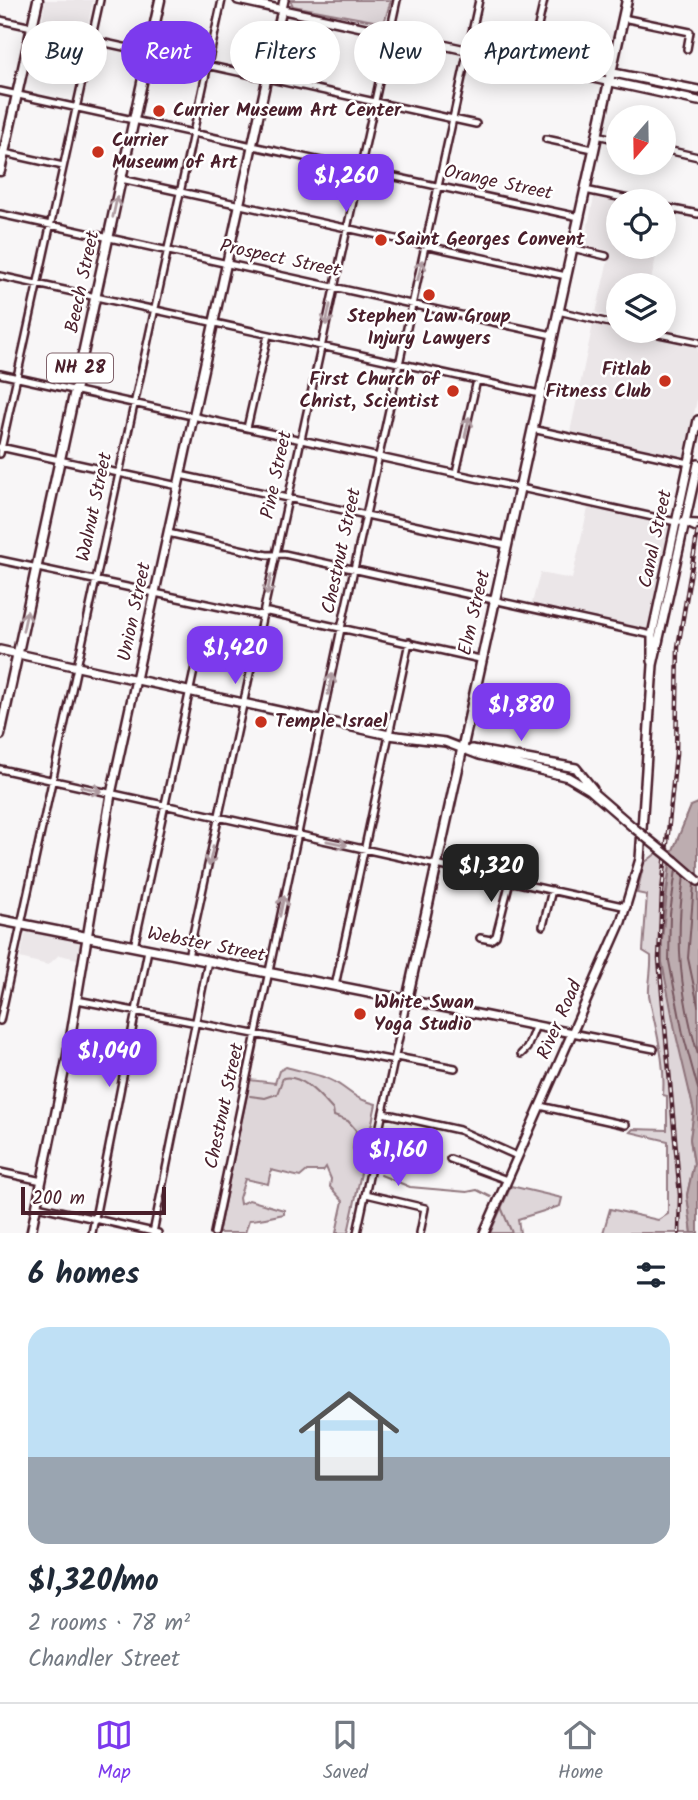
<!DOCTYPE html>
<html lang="en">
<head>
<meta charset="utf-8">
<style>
	body { margin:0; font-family:Kalam,sans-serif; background:#f2f2f3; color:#1f2937; height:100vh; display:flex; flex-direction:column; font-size:26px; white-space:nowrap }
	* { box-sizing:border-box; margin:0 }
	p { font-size:23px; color:#747a83 }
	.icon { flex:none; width:38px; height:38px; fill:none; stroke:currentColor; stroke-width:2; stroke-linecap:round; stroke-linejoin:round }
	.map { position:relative; height:1233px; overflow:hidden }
	.sheet { display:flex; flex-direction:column; background:#fff; flex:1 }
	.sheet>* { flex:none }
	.top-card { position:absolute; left:21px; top:21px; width:656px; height:63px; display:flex; gap:14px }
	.needle { width:46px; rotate:200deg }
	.controls { position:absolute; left:606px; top:105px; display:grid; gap:14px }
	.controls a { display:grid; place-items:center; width:70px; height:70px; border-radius:50%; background:#fff; box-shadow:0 4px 18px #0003; font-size:35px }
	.scale { position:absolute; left:21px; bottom:18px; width:145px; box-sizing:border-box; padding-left:7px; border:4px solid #4a1f2b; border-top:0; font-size:19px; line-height:24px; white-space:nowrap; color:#4a1f2b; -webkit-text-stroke:5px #fff; paint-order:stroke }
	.price { position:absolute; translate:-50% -60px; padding:0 16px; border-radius:14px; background:#7c3aed; color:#fff; font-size:23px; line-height:46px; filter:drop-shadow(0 2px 4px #0008) }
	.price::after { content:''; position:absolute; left:50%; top:42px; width:21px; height:16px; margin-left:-10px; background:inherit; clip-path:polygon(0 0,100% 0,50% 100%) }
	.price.selected { background:#222; color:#fff }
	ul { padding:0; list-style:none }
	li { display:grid; align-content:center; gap:14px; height:371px; padding:0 28px }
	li+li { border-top:2px solid #e0e1e3 }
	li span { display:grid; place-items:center; height:217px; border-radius:21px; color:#555 }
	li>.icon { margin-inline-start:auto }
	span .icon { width:126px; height:126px; fill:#fffc; stroke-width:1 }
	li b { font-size:30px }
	h2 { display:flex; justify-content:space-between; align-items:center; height:84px; padding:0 28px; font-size:30px }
	.tag { padding:0 24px; border-radius:32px; background:#fff; box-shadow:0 4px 18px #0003; font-size:24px; line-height:63px }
	.tag.selected { background:#7c3aed; color:#fff }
	.tabs { display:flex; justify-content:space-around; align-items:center; height:98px; border-top:2px solid #e0e1e3; background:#fff; font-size:19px; color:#747a83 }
	.tabs a { display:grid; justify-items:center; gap:4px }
	.tabs .selected { color:#7c3aed }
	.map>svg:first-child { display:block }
</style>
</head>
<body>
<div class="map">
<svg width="698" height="1233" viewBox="0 0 698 1233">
	<rect width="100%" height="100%" fill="#f8f6f7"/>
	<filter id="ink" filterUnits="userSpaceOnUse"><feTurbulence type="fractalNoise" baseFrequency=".0143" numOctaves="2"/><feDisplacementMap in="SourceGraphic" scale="14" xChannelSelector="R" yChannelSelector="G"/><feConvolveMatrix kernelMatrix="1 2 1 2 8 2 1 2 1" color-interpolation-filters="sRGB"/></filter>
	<g filter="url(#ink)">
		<path fill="#ebe6e8" d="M45 0H93L87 30 84 32 42 23Z
			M594 197 618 202V247H658L650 285H618V318L596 313 610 251 584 245Z
			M593 324 698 347V396L684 457 570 432Z
			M588 508 670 526 648 629 532 603 540 573 572 579Z
			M26 931 81 943 78 959 59 955 48 965 20 958Z"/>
		<path fill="#ded6d9" stroke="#947a82" stroke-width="2" d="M290 0H391L384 23 293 6Z
			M657 853 670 864 663 913 662 962 694 1111 690 1139 694 1163 687 1195 692 1233H603L610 1209 658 1220 668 1214V1141L630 1132 633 1129 667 1130V1096L663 1095C666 1061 655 1028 649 995 648 985 652 968 651 956L643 951 647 895 637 893 644 863Z
			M286 1067C303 1072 326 1075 341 1086 357 1097 355 1098 376 1104L348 1233H336L343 1201 330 1187 331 1179 326 1167 323 1171H307L300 1177 271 1170 268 1184 245 1179 239 1198 240 1204 249 1200 284 1210V1214C272 1216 262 1220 249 1220L245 1233H218L250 1080 275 1083 279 1071Z
			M511 1186 562 1198 560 1206 518 1219 520 1233H490Z"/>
		<path fill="#bdadb0" stroke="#8f747b" stroke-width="2" d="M698 803V1233H692L687 1195 694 1163 690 1139 694 1111 676 1035 662 962V940L671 855 691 806Z"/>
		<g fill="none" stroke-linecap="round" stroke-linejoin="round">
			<path stroke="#785860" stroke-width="2" d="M676 869 670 914 669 961 683 1034 698 1089
				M684 876C675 939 680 994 698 1055
				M694 884 688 958 698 1006"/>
			<path stroke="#8f747b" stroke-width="2" d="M250 1096 265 1098 277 1094 283 1078C303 1074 321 1097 333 1110L334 1116 348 1121 356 1130 353 1149 359 1159
				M381 1175 410 1187 467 1192 477 1190 491 1197
				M501 1207 512 1233"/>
			<g stroke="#4a1f2b" stroke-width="10">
				<path id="street" d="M623 18 690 32 687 49
					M0 20 476 124
					M530 61 544 0
					M0 91 579 217
					M597 135 618 140
					M546 139 593 149
					M663 149 698 157
					M0 152 63 166
					M121 179 566 276
					M585 190 638 201
					M663 207 698 214
					M0 214 552 335
					M572 248 606 256
					M0 276 540 394
					M558 311 618 325
					M645 331 698 342
					M0 374 676 522 698 523
					M247 428 268 335
					M532 429 689 463
					M0 447 178 486
					M0 454 100 0
					M456 473 477 380
					M180 475 506 545
					M685 523 698 529
					M168 533 267 555 284 554 652 635
					M0 560 258 615 268 612 480 659
					M0 769 627 907
					M543 926 552 890
					M480 938 491 940 496 936 510 881
					M134 947 202 634
					M188 957 397 0
					M335 986 409 642
					M77 1000 395 1061
					M0 1021 222 0
					M572 1033 654 1049
					M521 1054 527 1048 536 1025
					M396 1057 455 1068
					M540 1106 626 1125
					M383 1113 459 1130 517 1156
					M450 1159 507 1180
					M0 1172 42 1181
					M366 1194 425 1208 420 1233
					M37 1206 158 1233
					M92 1233 148 950
					M153 1233 208 961
					M214 1233 342 624 479 0
					M357 1233 407 1000"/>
			</g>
			<g stroke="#4a1f2b" stroke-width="12">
				<path id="secondary" d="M238 0 475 52 584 67 698 90
					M547 68 698 101
					M0 650 389 735 445 742 479 755 568 777 590 790 634 828
					M652 661V635L698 420
					M472 749 576 768 593 789
					M675 861 698 881
					M407 1000 572 1033
					M31 1233 67 1058 111 794 284 0
					M484 1233 621 922 640 859 653 665 698 464"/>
			</g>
			<g stroke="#4a1f2b" stroke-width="13">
				<path id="primary" d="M0 171 38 0
					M0 735 160 0
					M0 920 407 1000 627 0"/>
			</g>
			<use href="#street" stroke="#fff" stroke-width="5"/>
			<use href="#secondary" stroke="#fff" stroke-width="7"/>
			<use href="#primary" stroke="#fff" stroke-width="8"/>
			<g stroke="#4a1f2b" stroke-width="4.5">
				<path id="rail" d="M679 1233 680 1195 659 959 662 892 676 754 678 647 698 530"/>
			</g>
			<use href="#rail" stroke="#fff" stroke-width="2" stroke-dasharray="5" stroke-linecap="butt"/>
			<g stroke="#4a1f2b" stroke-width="12" stroke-linecap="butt">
				<path id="secondary-bridge" d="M634 828 675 861"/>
			</g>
			<use href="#secondary-bridge" stroke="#fff" stroke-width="7"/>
		</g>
		<defs><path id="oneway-shaft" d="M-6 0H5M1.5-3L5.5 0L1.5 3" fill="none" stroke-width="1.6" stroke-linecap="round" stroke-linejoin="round" transform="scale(1.75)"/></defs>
		<g stroke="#ae9aa0">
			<use href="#oneway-shaft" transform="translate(115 207) rotate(-78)"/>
			<use href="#oneway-shaft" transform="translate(420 270) rotate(-77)"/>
			<use href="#oneway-shaft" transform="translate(328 315) rotate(102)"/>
			<use href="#oneway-shaft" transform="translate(467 427) rotate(-78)"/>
			<use href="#oneway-shaft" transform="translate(269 585) rotate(102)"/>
			<use href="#oneway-shaft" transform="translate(25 621) rotate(-78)"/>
			<use href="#oneway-shaft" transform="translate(330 684) rotate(-79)"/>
			<use href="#oneway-shaft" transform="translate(91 789) rotate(13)"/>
			<use href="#oneway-shaft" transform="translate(337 843) rotate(12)"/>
			<use href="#oneway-shaft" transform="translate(211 856) rotate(102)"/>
			<use href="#oneway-shaft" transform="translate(282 906) rotate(-78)"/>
		</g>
	</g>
	<g fill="#c8321e" stroke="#fff" stroke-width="2.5">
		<circle cx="159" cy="111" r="7"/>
		<circle cx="98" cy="152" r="7"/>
		<circle cx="381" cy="240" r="7"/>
		<circle cx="429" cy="295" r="7"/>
		<circle cx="665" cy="381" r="7"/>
		<circle cx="453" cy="391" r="7"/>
		<circle cx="261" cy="722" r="7"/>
		<circle cx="360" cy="1014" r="7"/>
	</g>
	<g text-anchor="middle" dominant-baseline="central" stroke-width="5" stroke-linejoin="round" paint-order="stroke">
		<rect fill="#fff" stroke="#80626b" stroke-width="2" x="47" y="353.5" width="66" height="29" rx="5"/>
		<g font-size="18" font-weight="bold" fill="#4a1f2b">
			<text x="80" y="368">NH 28</text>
		</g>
		<g font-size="19" font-weight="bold" fill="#4a1f2b" stroke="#fff" text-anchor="start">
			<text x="173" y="111">Currier Museum Art Center</text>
			<text x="112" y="141">Currier<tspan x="112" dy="22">Museum of Art</tspan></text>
			<text x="395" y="240">Saint Georges Convent</text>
			<text x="429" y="317" text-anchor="middle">Stephen Law Group<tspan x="429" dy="22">Injury Lawyers</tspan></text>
			<text x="651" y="370" text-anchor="end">Fitlab<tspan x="651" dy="22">Fitness Club</tspan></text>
			<text x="439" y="380" text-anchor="end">First Church of<tspan x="439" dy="22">Christ, Scientist</tspan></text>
			<text x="275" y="722">Temple Israel</text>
			<text x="374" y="1003">White Swan<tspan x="374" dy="22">Yoga Studio</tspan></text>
		</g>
		<g font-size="19" fill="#4a1f2b" stroke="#fff">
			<text transform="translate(498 183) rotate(12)">Orange Street</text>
			<text transform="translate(280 259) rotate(12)">Prospect Street</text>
			<text transform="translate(83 282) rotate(-78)">Beech Street</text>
			<text transform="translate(277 475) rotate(-78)">Pine Street</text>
			<text transform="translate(95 507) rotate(-78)">Walnut Street</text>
			<text transform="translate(656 539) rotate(-78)">Canal Street</text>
			<text transform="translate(342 551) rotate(-78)">Chestnut Street</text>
			<text transform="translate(135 612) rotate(-78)">Union Street</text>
			<text transform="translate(475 613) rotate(-77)">Elm Street</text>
			<text transform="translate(206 945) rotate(11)">Webster Street</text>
			<text transform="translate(560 1020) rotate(-66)">River Road</text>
			<text transform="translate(225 1106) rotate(-78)">Chestnut Street</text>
		</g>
	</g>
</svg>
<div class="controls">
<a><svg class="needle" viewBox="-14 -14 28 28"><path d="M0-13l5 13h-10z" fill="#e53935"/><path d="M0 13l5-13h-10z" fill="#747a83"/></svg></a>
<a><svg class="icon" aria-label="locate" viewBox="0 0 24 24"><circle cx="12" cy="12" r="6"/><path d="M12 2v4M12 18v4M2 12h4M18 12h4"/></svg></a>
<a><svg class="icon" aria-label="layers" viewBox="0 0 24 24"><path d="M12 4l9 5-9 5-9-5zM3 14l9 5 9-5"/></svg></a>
</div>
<div class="scale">200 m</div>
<b class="price" style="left:346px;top:214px">$1,260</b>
<b class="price" style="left:235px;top:686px">$1,420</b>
<b class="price" style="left:521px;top:743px">$1,880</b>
<b class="price selected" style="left:491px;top:904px">$1,320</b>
<b class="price" style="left:109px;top:1089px">$1,040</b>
<b class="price" style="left:398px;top:1188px">$1,160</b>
<div class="top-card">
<a class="tag">Buy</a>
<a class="tag selected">Rent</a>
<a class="tag">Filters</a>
<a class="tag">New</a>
<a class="tag">Apartment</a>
</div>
</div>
<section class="sheet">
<h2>6 homes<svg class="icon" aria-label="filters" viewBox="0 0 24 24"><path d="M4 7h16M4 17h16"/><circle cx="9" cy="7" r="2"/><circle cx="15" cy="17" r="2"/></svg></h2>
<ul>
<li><span style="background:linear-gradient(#bfe0f5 60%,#9aa5b1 0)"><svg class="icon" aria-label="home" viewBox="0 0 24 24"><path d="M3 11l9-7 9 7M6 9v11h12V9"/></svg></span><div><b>$1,320/mo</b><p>2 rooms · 78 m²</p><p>Chandler Street</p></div></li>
</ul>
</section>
<nav class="tabs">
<a class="selected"><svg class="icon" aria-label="map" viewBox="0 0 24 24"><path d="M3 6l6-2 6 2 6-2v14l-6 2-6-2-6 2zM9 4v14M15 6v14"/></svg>Map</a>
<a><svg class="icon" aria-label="saved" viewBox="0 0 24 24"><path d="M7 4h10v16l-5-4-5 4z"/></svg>Saved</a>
<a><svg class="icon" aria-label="home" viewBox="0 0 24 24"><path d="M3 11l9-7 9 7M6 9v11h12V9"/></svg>Home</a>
</nav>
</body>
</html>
